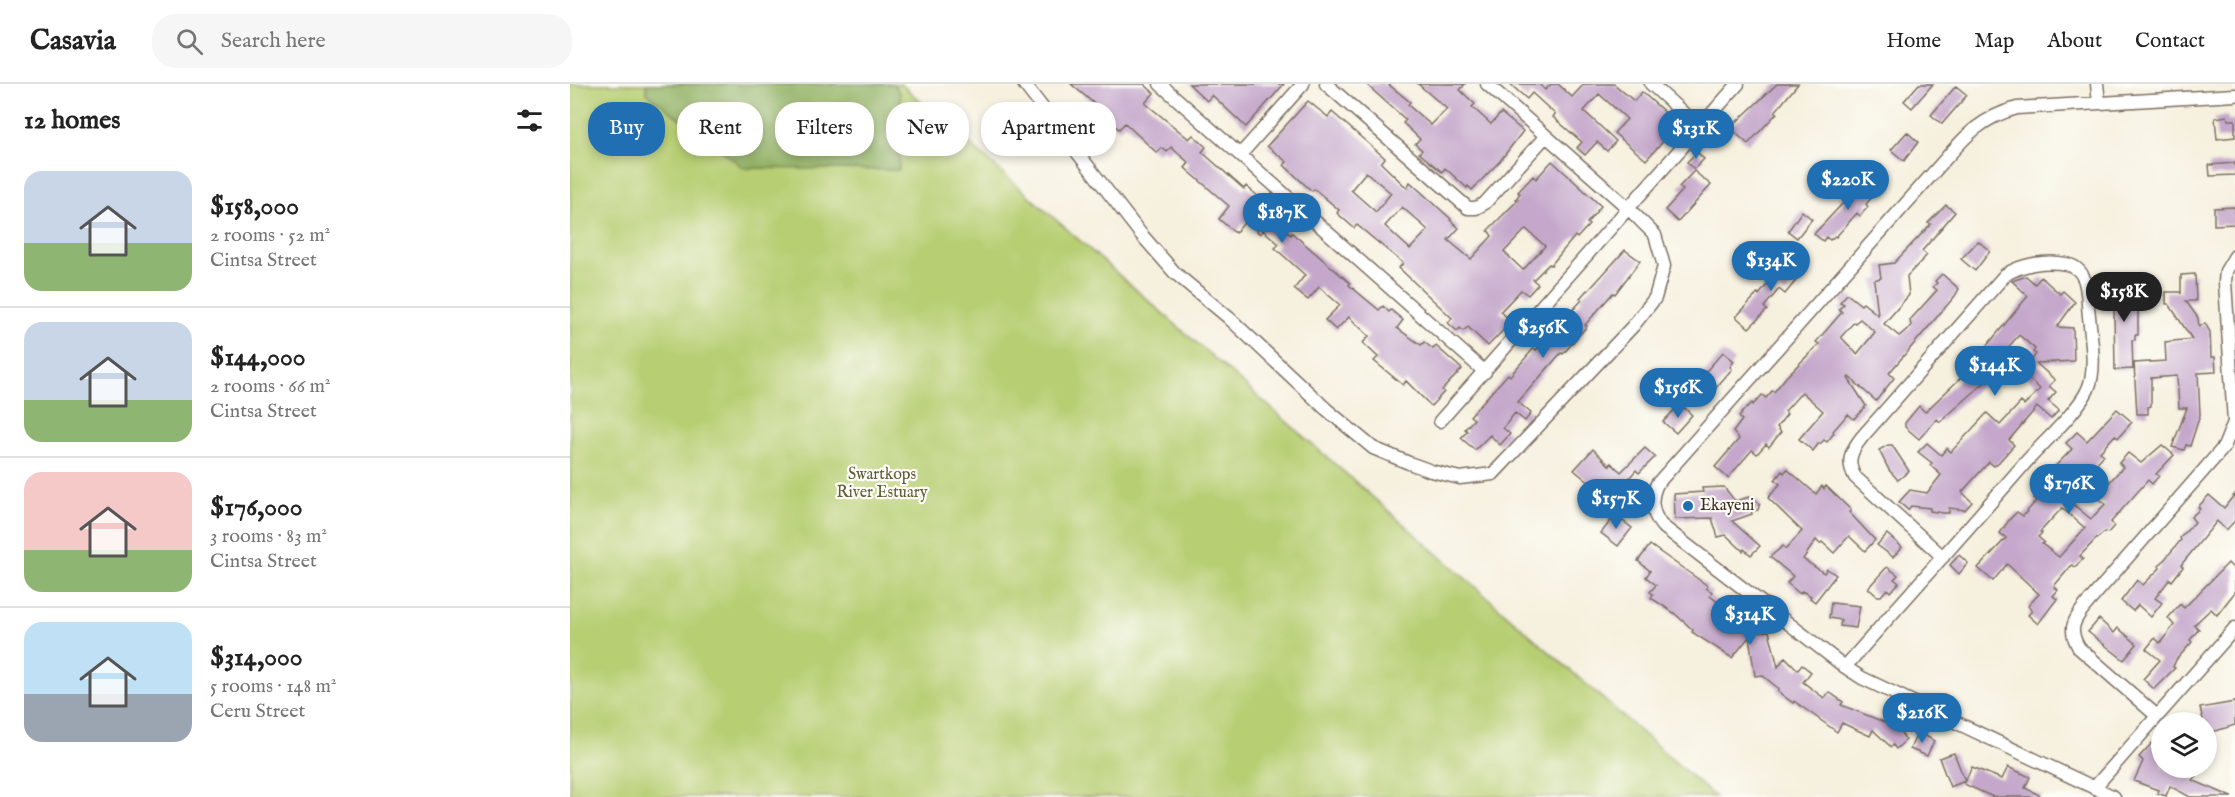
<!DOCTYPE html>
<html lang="en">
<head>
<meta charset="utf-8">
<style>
	body { margin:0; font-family:"IM FELL English",serif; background:#f6f6f6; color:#222; height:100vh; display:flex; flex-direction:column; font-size:22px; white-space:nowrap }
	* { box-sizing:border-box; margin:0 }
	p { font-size:20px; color:#767676 }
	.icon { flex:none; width:33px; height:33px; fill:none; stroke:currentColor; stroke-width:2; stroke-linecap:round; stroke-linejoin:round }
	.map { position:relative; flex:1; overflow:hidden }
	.panel { display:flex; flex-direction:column; background:#fff; width:570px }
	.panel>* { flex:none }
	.guide { position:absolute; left:18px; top:18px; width:570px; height:54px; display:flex; gap:12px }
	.tools { position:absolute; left:1581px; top:628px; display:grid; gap:12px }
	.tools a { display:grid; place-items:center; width:66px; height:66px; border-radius:50%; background:#fff; box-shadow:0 3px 9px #0003; font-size:30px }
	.price { position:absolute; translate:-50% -51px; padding:0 14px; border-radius:21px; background:#1f6fb2; color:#fff; font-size:20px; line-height:39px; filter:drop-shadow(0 2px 3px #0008) }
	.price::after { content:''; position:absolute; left:50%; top:36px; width:18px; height:14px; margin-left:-9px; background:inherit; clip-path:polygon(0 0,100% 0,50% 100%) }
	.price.current { background:#222; color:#fff }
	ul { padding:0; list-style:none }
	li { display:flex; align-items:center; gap:18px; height:150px; padding:0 24px }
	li+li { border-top:2px solid #e0e0e0 }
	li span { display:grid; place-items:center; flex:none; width:168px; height:120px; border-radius:18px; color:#555 }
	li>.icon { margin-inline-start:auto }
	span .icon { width:72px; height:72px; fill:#fffc; stroke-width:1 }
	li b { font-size:26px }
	h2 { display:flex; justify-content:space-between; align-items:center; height:72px; padding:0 24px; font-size:26px }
	.pill { padding:0 21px; border-radius:24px; background:#fff; box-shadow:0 3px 9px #0003; font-size:21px; line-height:54px }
	.pill.current { background:#1f6fb2; color:#fff }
	header { display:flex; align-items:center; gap:36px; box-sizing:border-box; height:84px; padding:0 30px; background:#fff; border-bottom:2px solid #e0e0e0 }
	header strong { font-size:28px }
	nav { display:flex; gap:33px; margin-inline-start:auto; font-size:21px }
	.search { width:420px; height:54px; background:#f6f6f6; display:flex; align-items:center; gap:15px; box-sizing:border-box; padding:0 21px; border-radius:24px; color:#767676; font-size:22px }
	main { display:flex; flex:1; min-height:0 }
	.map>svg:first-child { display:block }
</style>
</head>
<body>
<header>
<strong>Casavia</strong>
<div class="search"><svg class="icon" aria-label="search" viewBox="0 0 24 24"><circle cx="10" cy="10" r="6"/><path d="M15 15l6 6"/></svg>Search here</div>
<nav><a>Home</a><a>Map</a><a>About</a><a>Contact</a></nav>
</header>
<main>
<section class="panel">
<h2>12 homes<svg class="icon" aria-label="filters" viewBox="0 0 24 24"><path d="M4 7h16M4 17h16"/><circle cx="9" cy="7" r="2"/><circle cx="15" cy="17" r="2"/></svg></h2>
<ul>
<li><span style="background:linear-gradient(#c9d6e8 60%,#8fb573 0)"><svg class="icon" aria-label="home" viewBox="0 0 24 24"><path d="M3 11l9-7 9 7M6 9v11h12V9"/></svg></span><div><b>$158,000</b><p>2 rooms · 52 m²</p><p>Cintsa Street</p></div></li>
<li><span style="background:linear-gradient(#c9d6e8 65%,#8fb573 0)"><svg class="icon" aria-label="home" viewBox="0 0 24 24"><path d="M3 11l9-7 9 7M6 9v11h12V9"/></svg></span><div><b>$144,000</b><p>2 rooms · 66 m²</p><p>Cintsa Street</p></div></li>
<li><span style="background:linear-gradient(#f6c9c9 65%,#8fb573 0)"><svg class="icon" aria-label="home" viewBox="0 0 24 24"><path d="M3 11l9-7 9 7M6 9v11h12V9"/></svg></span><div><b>$176,000</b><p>3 rooms · 83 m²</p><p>Cintsa Street</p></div></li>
<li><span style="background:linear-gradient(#bfe0f5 60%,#9aa5b1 0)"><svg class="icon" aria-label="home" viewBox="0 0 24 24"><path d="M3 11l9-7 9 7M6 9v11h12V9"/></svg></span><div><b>$314,000</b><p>5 rooms · 148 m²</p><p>Ceru Street</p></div></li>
</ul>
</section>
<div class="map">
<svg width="1665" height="713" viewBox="0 0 1665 713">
	<rect width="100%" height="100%" fill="#fdfcf7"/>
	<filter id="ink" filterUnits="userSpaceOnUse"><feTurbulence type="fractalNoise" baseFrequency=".0167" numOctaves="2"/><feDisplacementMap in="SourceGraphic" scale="12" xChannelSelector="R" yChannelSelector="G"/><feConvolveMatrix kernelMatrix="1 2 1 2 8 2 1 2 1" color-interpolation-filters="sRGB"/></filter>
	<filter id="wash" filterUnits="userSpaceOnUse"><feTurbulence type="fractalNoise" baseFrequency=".008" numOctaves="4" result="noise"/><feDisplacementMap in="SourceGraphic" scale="24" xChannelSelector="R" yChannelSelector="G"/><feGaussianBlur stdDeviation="1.35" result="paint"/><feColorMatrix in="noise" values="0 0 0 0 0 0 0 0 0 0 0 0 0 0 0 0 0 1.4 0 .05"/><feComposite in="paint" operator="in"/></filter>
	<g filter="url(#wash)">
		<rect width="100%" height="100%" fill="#f6f0de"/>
		<path fill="#b7ce72" stroke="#797c48" stroke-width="1.5" d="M0 0H331L1145 713H0Z"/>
		<path fill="#91b164" stroke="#666e41" stroke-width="1.5" d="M76 0H324L330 10 329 86 174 84 76 9Z"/>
		<g id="blocks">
			<path fill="#c4a7cb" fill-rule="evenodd" d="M501 0H574L584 9 575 19 619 55 623 51 636 63 632 68 674 105 676 102 690 114 688 116 692 119 691 121 700 128 698 130 704 136 721 151 722 149 780 199 779 201 809 226 813 222 819 228 821 226 833 236 827 244 851 261 854 258 863 265 866 262 892 285 872 306 874 308 861 322 836 297 833 301 804 277 808 273 793 259 799 252 779 233 766 246 755 236 770 221 749 203 738 216 724 205 735 191 705 164 709 160 693 146 690 150 676 137 665 149 649 135 659 122 615 84 619 79 601 63 597 68 592 64 587 69 555 39 549 45 533 32 535 29Z
				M619 0H714L676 43 642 11 637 17Z
				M796 0H818L840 18 838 21 861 41 877 25 848 0H895L890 6 905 20 902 23 921 40 931 29 953 47 930 77 902 106 898 102 897 104 875 84 872 88 849 69 852 66 845 60 850 55 833 39 836 36Z
				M940 0H969L975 6 981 0H988L1002 13 1014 0H1044L1064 17 1072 8 1099 32 1091 40 1101 49 1076 76 1044 49 1057 35 1029 10 1014 27 1046 57 1037 67 1027 58 1015 71 1007 64 1012 58 983 33 985 30 962 9 957 15Z
				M1207 0H1228L1205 28 1207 29 1178 60 1160 44Z
				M1349 0H1363L1342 24 1334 17Z
				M1386 2 1397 11 1372 40 1361 31Z
				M738 17 758 33 762 28 815 74 811 79 837 104 840 98 881 135 880 136 889 144 878 156 901 175 922 152 918 146 948 116 946 115 950 109 948 108 963 92 966 95 982 77 1031 122 1017 139 1019 141 1007 154 1005 152 981 181 979 180 963 196 968 200 958 211 951 206 930 228 942 237 918 262 898 243 893 247 890 244 887 247 878 239 882 234 829 184 833 179 787 141 784 144 767 129 769 126 748 108 744 105 742 107 733 99 714 81 717 78 697 62ZM796 88 821 109 806 128 781 106ZM832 123 858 146 840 165 815 142ZM956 145 975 162 953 186 934 168Z
				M1657 32 1658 36H1665V53L1647 55 1645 34Z
				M1337 48 1348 58 1334 77 1321 66Z
				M1127 68 1134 75 1124 85 1117 78Z
				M1665 79V91L1640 92 1639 81Z
				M1124 87 1141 101 1108 138 1095 126 1113 106 1109 103Z
				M1299 94 1310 104 1296 120 1298 123 1290 132 1287 129 1266 153 1265 152 1260 156 1256 153 1253 157 1244 150 1290 101 1291 103Z
				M1376 121 1385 128 1352 167 1357 171 1337 192 1339 211 1314 240 1329 252 1341 242 1340 236 1367 206 1363 203 1367 199 1365 197 1372 190 1389 205 1385 212 1319 289 1324 294 1306 317 1279 293 1278 294 1296 322 1284 335 1278 330 1263 347 1264 349 1257 358 1254 356 1250 360 1249 359 1243 367 1229 355 1253 327 1232 308 1215 327 1217 330 1207 343 1211 348 1199 363 1196 360 1187 370 1182 366 1158 394 1145 383 1169 355 1163 348 1172 336 1169 333 1172 330 1171 329 1182 319 1183 321 1192 311 1196 314 1202 307 1204 308 1216 293 1249 260 1246 258 1272 228 1269 225 1274 220 1270 218 1277 210 1291 221 1293 219 1308 231 1304 196 1311 194 1309 181 1324 179 1361 140 1358 139ZM1290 235 1305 248 1287 270 1271 253 1284 238 1285 239Z
				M1665 123V140L1644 141V124Z
				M1232 127 1242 135 1227 154 1218 147Z
				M1408 157 1420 167 1405 187 1391 175Z
				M1055 166 1070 177 1045 210 1043 209 1015 241 1017 242 993 270 991 269 948 318 961 329 955 337 945 329 933 344 940 350 930 361 920 351 905 366 891 354 897 347 895 345 904 335 900 332 938 290 940 292 964 264 966 266 1012 216 1010 214 1017 206 1018 207Z
				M1224 173 1235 183 1232 187 1233 188 1215 210 1209 205 1194 223 1197 226 1179 244 1166 233 1188 209 1189 211 1207 188 1205 187 1212 180 1217 183Z
				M1625 190 1626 217H1616L1628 234 1629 243 1635 239 1640 248 1641 273H1645L1646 288 1628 289 1630 331 1620 362 1616 361 1614 366 1602 363 1617 324H1609L1607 292 1581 294V322L1578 323V330H1567L1564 279 1596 277 1595 258 1622 255 1599 220H1596V208H1610L1611 210V191Z
				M1555 191 1556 197 1562 196 1563 226H1568V251H1565V256H1562L1563 285 1545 286 1544 225H1546L1543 192Z
				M1456 192 1465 200 1471 193 1490 210 1493 207 1505 218 1487 243 1503 244 1504 277 1466 279 1485 296 1479 302 1486 308 1478 317 1489 326 1481 335 1467 323 1439 356 1444 361 1429 378 1424 382 1419 378 1392 408 1402 418 1395 426 1379 424V429H1374L1360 427V424L1341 422 1338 426 1329 418 1340 406 1357 409 1371 391 1360 381 1362 379 1348 368 1357 359 1371 371 1377 364 1381 368 1417 329 1430 341 1451 318 1454 321 1470 305 1457 293 1459 290 1455 286 1466 270 1463 268 1465 265 1449 251 1417 287 1422 292 1370 338 1367 335 1349 355 1335 343V339L1349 322 1355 328 1399 286 1396 283 1410 270 1458 212 1442 197Z
				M1153 268 1164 277 1160 283 1162 285 1145 305 1131 293Z
				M1110 320 1122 331 1106 349 1093 338Z
				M1547 325 1562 338 1548 354 1545 351 1530 368 1534 371 1512 396 1505 391 1489 409 1521 435 1535 420 1526 413 1553 383 1549 379 1558 369 1571 379 1592 361 1604 371 1586 390 1589 392 1582 400 1578 396 1541 438 1544 442 1538 449 1535 448 1525 456 1510 472 1513 475 1505 483 1502 481 1484 502 1488 506 1483 512 1487 515 1468 540 1458 531 1462 527 1458 522 1469 510 1437 480 1423 497 1408 484 1436 454 1430 449 1439 436 1447 428 1453 432 1467 416 1464 414 1469 408 1466 406 1474 399 1471 397 1502 365 1496 359 1507 348 1517 357ZM1492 424 1515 444 1489 473 1472 460 1474 458 1468 453 1472 449 1470 448Z
				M1318 361H1322L1339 387 1328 396 1319 386 1309 366Z
				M1075 364 1085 373 1069 389 1066 386 1040 416 1004 386 1023 365 1040 382 1041 379 1051 388Z
				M1217 385 1246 410 1252 402 1254 405 1256 402 1281 426 1279 428 1305 456 1295 467 1279 452 1264 469 1252 458 1250 460 1246 456 1233 475 1254 489 1257 485 1266 491 1245 518 1240 514 1241 512 1232 507 1230 510 1217 499 1223 492 1200 473 1213 462 1216 465 1232 447 1198 414 1210 400 1205 396 1212 387 1214 389Z
				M1154 403 1165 417 1179 413 1190 419 1188 426 1181 428 1182 430 1162 437 1190 462 1181 471 1174 465 1173 467 1156 451 1148 453 1142 434 1105 435 1104 410 1133 408 1132 404Z
				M1665 410V437L1656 446 1647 437 1611 481 1613 483 1602 497 1600 495 1585 514 1592 519 1581 533 1568 521 1563 527 1551 517 1567 496 1573 501 1590 484 1589 482 1611 456 1610 454 1625 438 1621 433 1630 425 1628 423 1639 411 1654 424Z
				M1045 431 1062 444 1048 462 1031 449Z
				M1317 450 1332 463 1323 473 1307 461Z
				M1080 461 1138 502 1136 504 1142 508 1140 512 1162 529 1158 533 1182 536 1180 549 1199 547 1208 583 1215 573 1228 586 1232 581 1241 588 1233 598 1254 614 1259 608 1273 618 1271 621 1319 640 1321 637 1336 656 1326 665 1323 661 1321 663 1303 646 1300 652 1272 639 1267 648 1224 617 1223 619 1207 607 1209 605 1192 591 1185 592 1179 553 1162 574 1122 548 1123 546 1104 529 1081 514 1083 510 1080 508 1086 501 1076 493 1080 487 1068 477Z
				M1389 471 1398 479 1389 490 1380 481Z
				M1658 479 1665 486V508L1647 531 1641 525 1624 541 1629 545 1620 556 1622 558 1606 576 1603 583 1605 584 1584 605 1573 595 1590 576 1576 565 1585 554 1590 559 1604 541 1598 534 1610 520 1614 524Z
				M1317 483 1328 491 1324 495 1329 499 1320 508 1317 505 1311 512H1307L1298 504Z
				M1261 519 1290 522 1286 544 1270 542 1271 536 1259 534Z
				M1529 535 1544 549 1548 544 1567 560 1554 576 1518 548Z
				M1665 618V641L1636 650V639H1634L1630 624Z
				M1348 647 1364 657 1357 672 1340 665Z
				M1582 659 1592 668V684H1633L1622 696 1662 713H1620L1600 702 1596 712 1587 709 1588 706 1564 697 1573 677 1569 673Z
				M1384 669 1395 697 1380 703 1369 674Z
				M1402 683 1432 695 1438 683 1460 693 1455 704 1473 713H1423L1394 700Z"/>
		</g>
	</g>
	<g filter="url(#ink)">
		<use href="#blocks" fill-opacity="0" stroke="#7c6f61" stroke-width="1.5"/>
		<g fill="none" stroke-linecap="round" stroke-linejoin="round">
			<g stroke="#7c6f61" stroke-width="15">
				<path id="street" d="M454 0 570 149 605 189 659 234 756 325 803 364 839 379 861 387 890 394 923 390 1063 242 1085 214 1094 182 1085 151 1058 124 917 0
					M590 0 915 288
					M756 0 898 124H906L915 119 975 53
					M1081 0 1130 44
					M1527 0 1529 19
					M670 71 733 0
					M870 337 1168 0
					M1275 583C1335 515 1396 447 1456 378 1472 360 1509 326 1518 305 1528 284 1519 243 1518 220 1517 203 1516 184 1496 180 1476 176 1452 180 1435 191L1292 353C1281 367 1276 377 1285 393L1373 473
					M1587 632 1509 564C1498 546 1503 537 1515 522L1654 363 1664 338 1655 198 1656 187 1665 172
					M1524 704 1665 544
					M1544 713 1292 594 1275 583 1091 441C1081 427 1080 415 1087 400L1364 88C1391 58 1406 35 1447 24L1665 11"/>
			</g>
			<use href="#street" stroke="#fff" stroke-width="12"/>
		</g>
	</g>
	<circle fill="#1f6fb2" stroke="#fdfcf7" stroke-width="2" cx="1118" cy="422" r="6"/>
	<g text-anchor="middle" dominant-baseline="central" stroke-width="4.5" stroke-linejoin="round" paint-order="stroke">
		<g font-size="16" fill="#605b37" stroke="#fdfcf7">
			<text x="312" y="391">Swartkops<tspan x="312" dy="18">River Estuary</tspan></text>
		</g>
		<g font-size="16" fill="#3b2a1e" stroke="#fdfcf7" text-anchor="start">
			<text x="1130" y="422">Ekayeni</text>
		</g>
	</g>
</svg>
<div class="tools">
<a><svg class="icon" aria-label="layers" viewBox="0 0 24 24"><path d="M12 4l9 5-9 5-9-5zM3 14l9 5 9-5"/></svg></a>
</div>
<b class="price" style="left:1126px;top:76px">$131K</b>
<b class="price" style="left:1278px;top:127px">$220K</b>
<b class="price" style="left:712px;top:160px">$187K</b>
<b class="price" style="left:1201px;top:208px">$134K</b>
<b class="price current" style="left:1554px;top:239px">$158K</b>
<b class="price" style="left:973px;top:275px">$256K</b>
<b class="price" style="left:1425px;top:313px">$144K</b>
<b class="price" style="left:1108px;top:335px">$156K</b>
<b class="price" style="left:1499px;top:431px">$176K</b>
<b class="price" style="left:1046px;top:446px">$157K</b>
<b class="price" style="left:1180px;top:562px">$314K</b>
<b class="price" style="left:1352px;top:660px">$216K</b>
<div class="guide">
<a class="pill current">Buy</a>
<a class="pill">Rent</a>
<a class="pill">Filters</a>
<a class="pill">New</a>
<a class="pill">Apartment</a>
</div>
</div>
</main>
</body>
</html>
